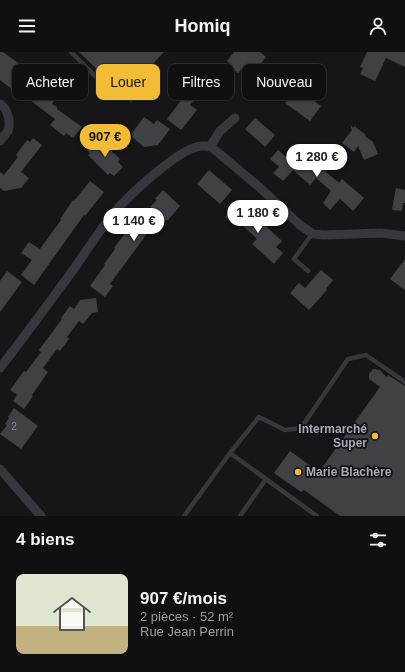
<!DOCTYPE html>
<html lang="fr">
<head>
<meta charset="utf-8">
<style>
	body { margin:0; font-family:Arial,sans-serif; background:#19191b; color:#f1f3f6; height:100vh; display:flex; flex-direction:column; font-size:15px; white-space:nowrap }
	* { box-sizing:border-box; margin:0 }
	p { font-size:13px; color:#9c9d9f }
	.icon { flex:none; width:22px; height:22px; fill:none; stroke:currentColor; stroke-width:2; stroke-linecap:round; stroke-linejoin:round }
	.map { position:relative; height:464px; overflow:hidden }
	.side { display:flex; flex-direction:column; background:#101012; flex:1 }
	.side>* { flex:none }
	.guide { position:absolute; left:12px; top:12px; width:381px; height:36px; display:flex; gap:8px }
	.price { position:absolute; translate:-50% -34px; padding:0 9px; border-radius:14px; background:#fff; color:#222; font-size:13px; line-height:26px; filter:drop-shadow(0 1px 2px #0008) }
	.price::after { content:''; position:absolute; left:50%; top:24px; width:12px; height:9px; margin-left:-6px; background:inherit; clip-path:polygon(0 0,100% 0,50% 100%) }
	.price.selected { background:#f2bd34; color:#111 }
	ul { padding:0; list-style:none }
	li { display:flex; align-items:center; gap:12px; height:100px; padding:0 16px }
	li span { display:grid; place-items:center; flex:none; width:112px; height:80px; border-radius:8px; color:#555 }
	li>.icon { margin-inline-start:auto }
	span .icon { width:48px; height:48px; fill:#fffc; stroke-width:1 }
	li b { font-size:17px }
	h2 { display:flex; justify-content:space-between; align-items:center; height:48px; padding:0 16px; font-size:17px }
	.tag { padding:0 14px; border-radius:8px; background:#101012; box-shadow:0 1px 3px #0004,0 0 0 1px #303032; font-size:14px; line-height:36px }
	.tag.selected { background:#f2bd34; color:#111 }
	header { display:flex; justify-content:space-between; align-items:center; height:52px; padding:0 16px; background:#101012; font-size:18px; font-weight:700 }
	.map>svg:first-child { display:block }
</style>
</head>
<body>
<header><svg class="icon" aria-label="menu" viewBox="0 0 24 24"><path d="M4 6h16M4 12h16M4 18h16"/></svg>Homiq<svg class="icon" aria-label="person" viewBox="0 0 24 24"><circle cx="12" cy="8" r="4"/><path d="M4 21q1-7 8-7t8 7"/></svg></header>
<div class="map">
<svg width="405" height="464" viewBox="0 0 405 464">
	<rect width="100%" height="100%" fill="#161618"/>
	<path fill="#404145" d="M0 0H3L25 16 18 26 33 37 37 32 56 46 52 52 57 55V57L82 75 73 86 66 81 64 84 50 73 55 67 18 39 17 41 0 28Z
		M79 0H164L147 18 154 25 131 50Z
		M234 0H260L266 5 250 25 241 18 238 21 231 16 233 14 227 9Z
		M367 0H405V15L386 6 375 29 360 22 363 16 360 15Z
		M188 16 198 23 200 20 203 23 206 19 215 26 204 40 202 38 190 53 197 58 181 78 167 67 190 37 179 28Z
		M296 36 321 54 310 69 285 51Z
		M144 65 154 72 157 68 170 77 158 93 144 95 133 86 132 81Z
		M255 66 275 83 265 95 245 77Z
		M350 73 354 76V74L366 83 365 84 373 90 378 102 364 108 358 94 354 100 342 91 352 78Z
		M33 86 42 93 21 120 29 126 21 136 4 139 0 136V120L4 123 18 105 16 103 27 88 30 90Z
		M96 88 101 93 103 91 120 107 118 110 123 115 114 124 110 121 108 123 88 103 90 102 87 97Z
		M307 94 316 101 311 107 339 131 342 127 364 146 353 159 340 147 330 158 323 151 331 139 316 126 310 133 293 118 283 129 273 121 279 115 270 107 278 98 292 110Z
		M209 118 232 138 220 152 197 132Z
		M90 129 104 140 85 164 84 163 34 233 21 223 32 208 21 201 29 190 40 197 61 168 60 167 73 148 74 149Z
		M396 136 405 138V151H403L402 159 392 158Z
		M163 138 180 154 168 168 161 169 157 173 155 171 110 232 113 234 105 245 90 234 105 213 104 212 115 197 114 196 132 172 135 174 152 156 150 155 157 148 155 147Z
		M234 155 244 164 247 159 250 162 259 161 258 167 282 189 276 195 283 201 274 212 252 192 257 187 239 170 236 174 225 165Z
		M405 207V238L390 227Z
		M321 218 333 228 326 237 327 238 309 258 290 241 299 231 305 236Z
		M7 219 22 230 0 260V229Z
		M96 246 98 260 92 261 83 272 79 269 67 285 69 287 60 299 57 297 43 316 48 320 32 343 33 344 24 357 13 349 17 343 10 338 24 319 26 320 41 300 39 298 62 267 61 266 70 254 74 257 80 248Z
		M373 317 380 318 387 326 388 323 405 334V464H340L304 438 301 440 274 421 290 399 319 420 380 335 369 327V322Z
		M14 356 38 374 21 397 0 382 7 373 5 372 9 366 8 365Z"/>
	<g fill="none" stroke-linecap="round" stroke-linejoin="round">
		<path stroke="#37383d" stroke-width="4.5" d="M71 0 117 46
			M308 219 294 207 312 182
			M230 401 317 464
			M184 464 230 401 259 365 285 378 301 376 348 307 366 303 405 330
			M240 464 266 427"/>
		<path stroke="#37383d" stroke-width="9" d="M0 52C8 57 11 70 8 79 6 82 2 86 0 89
			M210 95 220 79 235 66
			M0 316C26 283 51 248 76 214 88 196 100 178 113 162 128 144 179 96 201 94 206 93 211 95 215 98L258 134 300 173 313 182 324 183 381 181 405 184
			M0 417 41 464"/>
	</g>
	<g fill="#f2bd34" stroke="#111113" stroke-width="1.5">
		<circle cx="375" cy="384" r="4"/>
		<circle cx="298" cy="420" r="4"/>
	</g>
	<g text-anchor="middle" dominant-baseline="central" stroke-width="3.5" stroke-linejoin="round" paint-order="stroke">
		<g font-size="10" fill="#8e919b">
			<text x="14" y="374">2</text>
		</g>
		<g font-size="12" font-weight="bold" fill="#a8acb8" stroke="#111113" text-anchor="end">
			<text x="367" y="377">Intermarché<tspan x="367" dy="14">Super</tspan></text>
			<text x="306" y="420" text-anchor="start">Marie Blachère</text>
		</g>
	</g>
</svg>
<b class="price selected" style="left:105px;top:106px">907 €</b>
<b class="price" style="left:317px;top:126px">1 280 €</b>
<b class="price" style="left:258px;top:182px">1 180 €</b>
<b class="price" style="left:134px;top:190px">1 140 €</b>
<div class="guide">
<a class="tag">Acheter</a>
<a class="tag selected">Louer</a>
<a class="tag">Filtres</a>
<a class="tag">Nouveau</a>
</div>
</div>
<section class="side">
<h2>4 biens<svg class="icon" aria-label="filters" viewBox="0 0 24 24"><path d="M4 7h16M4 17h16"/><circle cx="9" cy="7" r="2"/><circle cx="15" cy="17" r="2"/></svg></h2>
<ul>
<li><span style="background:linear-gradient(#dfe7d0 65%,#c2b280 0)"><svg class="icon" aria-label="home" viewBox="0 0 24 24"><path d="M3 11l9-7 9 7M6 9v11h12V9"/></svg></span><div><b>907 €/mois</b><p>2 pièces · 52 m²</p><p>Rue Jean Perrin</p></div></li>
</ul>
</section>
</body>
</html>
